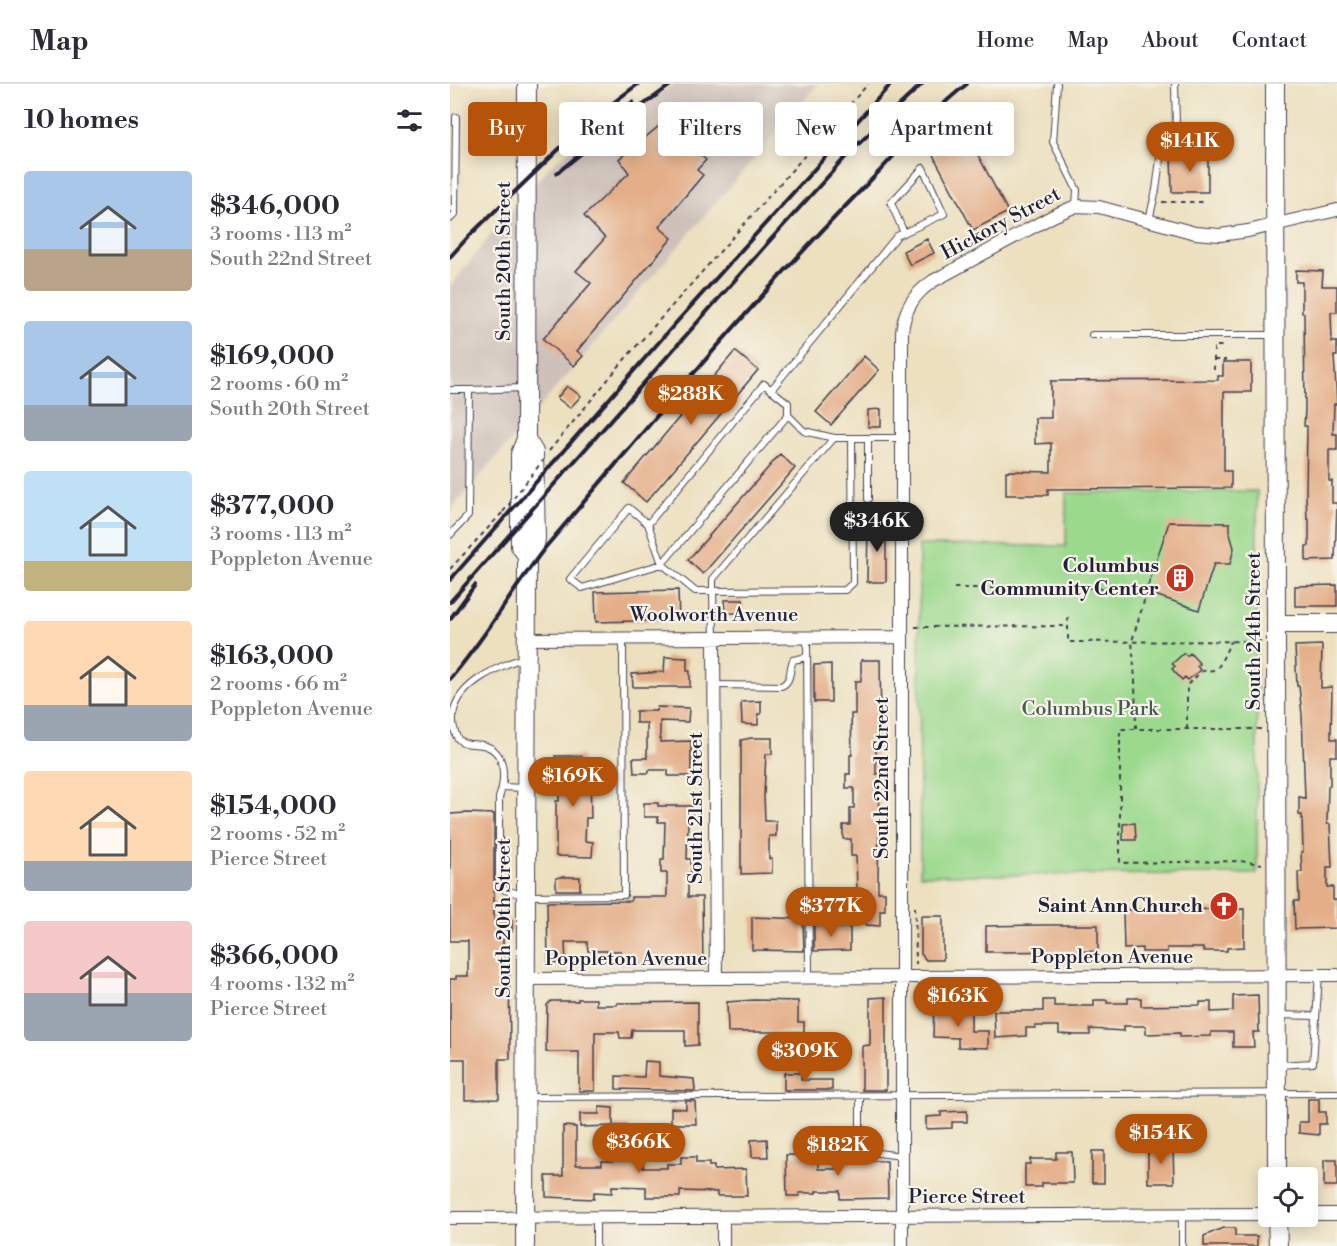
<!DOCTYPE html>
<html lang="en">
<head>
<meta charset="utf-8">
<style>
	body { margin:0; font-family:"Libre Bodoni",serif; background:#f2f2f3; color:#2b2b33; height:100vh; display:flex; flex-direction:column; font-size:22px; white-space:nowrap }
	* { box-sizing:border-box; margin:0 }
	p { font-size:20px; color:#7c7c81 }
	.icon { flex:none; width:33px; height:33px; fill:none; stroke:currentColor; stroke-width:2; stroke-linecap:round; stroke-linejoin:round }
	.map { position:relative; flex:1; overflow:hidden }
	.details { display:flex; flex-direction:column; background:#fff; width:450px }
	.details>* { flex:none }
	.banner { position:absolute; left:18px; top:18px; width:570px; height:54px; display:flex; gap:12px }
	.tools { position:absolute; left:808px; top:1083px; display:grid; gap:12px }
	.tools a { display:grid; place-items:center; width:60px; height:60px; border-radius:6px; background:#fff; box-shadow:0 3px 15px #0003; font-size:30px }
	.price { position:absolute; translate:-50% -51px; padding:0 14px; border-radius:21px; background:#b45309; color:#fff; font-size:20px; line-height:39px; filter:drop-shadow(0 2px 3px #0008) }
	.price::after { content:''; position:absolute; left:50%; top:36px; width:18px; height:14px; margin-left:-9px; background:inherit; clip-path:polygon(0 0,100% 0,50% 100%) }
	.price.active { background:#222; color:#fff }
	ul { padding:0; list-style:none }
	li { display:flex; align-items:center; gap:18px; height:150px; padding:0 24px }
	li span { display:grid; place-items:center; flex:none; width:168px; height:120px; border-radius:6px; color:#555 }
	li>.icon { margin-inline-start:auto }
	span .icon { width:72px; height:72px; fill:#fffc; stroke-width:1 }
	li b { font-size:26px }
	h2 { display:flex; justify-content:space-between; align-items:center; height:72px; padding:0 24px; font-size:26px }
	.pill { padding:0 21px; border-radius:6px; background:#fff; box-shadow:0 3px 15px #0003; font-size:21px; line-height:54px }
	.pill.active { background:#b45309; color:#fff }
	header { display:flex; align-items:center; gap:36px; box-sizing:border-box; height:84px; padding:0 30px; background:#fff; border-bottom:2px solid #e1e1e2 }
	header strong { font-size:28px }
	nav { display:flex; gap:33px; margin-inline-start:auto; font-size:21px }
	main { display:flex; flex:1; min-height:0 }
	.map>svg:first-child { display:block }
</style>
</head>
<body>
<header>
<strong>Map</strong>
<nav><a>Home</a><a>Map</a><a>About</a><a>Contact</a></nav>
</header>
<main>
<section class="details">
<h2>10 homes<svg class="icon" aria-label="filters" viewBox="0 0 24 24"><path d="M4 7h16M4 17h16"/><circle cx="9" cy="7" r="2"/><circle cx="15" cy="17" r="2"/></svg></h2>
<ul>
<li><span style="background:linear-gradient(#a9c7e8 65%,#b9a48a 0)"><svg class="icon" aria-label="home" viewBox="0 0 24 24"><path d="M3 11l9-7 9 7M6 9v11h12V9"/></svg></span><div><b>$346,000</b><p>3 rooms · 113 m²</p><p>South 22nd Street</p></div></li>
<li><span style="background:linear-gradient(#a9c7e8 70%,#9aa5b1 0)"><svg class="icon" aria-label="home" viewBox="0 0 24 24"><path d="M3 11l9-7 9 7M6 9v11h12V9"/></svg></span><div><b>$169,000</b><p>2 rooms · 60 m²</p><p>South 20th Street</p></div></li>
<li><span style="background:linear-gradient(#bfe0f5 75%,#c2b280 0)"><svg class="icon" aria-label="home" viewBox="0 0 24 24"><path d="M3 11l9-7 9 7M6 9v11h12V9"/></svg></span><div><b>$377,000</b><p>3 rooms · 113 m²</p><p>Poppleton Avenue</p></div></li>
<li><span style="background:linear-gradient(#ffd9b3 70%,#9aa5b1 0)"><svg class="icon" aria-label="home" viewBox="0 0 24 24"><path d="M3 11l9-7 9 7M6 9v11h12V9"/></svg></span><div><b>$163,000</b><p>2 rooms · 66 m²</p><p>Poppleton Avenue</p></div></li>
<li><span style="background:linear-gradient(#ffd9b3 75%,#9aa5b1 0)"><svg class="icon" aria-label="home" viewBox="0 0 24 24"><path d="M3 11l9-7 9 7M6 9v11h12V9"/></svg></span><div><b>$154,000</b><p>2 rooms · 52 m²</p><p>Pierce Street</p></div></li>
<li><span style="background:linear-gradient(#f6c9c9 60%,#9aa5b1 0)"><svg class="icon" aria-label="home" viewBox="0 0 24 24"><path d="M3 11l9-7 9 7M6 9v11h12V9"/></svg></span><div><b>$366,000</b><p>4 rooms · 132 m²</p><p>Pierce Street</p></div></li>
</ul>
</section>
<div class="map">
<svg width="887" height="1162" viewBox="0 0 887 1162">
	<rect width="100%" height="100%" fill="#f7f3e8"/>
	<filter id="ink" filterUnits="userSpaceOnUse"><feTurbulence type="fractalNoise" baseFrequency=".0167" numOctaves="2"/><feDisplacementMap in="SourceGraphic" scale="12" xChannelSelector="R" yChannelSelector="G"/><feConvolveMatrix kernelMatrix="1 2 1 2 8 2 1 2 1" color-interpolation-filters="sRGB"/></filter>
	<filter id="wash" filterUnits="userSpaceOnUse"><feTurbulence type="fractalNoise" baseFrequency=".008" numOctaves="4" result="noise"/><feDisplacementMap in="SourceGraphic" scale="24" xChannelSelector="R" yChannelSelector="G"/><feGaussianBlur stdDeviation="1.35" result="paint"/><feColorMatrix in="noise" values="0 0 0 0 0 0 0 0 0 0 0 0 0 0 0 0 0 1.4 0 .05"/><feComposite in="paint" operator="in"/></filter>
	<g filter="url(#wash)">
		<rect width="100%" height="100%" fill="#ece0bf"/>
		<path fill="#cec1b9" d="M226 0H368L0 427V203L53 135 103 79 155 40Z"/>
		<path fill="#9bd98d" stroke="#5e7e64" stroke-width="1.5" d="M807 407V790L470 791 469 461 616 462V409Z"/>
		<g id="blocks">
			<path fill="#e4ae88" d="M510 37 558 128 523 146 475 56Z
				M214 38 256 76 247 86 253 91 209 143 222 154 127 267 133 272 124 282 93 255 141 199 126 187 155 154 134 132 179 89 169 75Z
				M758 69V108H722L721 70Z
				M477 155 484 169 460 181 453 167Z
				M846 186 873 187 872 202H887V228H881L882 258H887V272H884L887 320H884L883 350H887V366H879V397H882V419H887L885 476 856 477V462H859V435H857L856 412 857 342H854L855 325 854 229H852V198H846Z
				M285 267 308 286 196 418 174 399Z
				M414 272 429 286 381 341 366 328Z
				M773 278H801V308H774V387H781V404L598 405V411H556V387L601 388V359L585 360V334H601V297L768 296V292H773Z
				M117 302 131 312 120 324 107 314Z
				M431 325V343H418V326Z
				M330 370 345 384 253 490 238 476Z
				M719 438 780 439V450L784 464 780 480H764L749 526 696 508Z
				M418 440H436V498H417Z
				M887 501V522H845V502Z
				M228 506 229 536 146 538 145 508Z
				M274 516H293V529H275Z
				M872 561 871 604 882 603 881 655H887V672H880V702H878L877 740H880L882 783H877V803H883V816H887V844L845 845 844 817H849L848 788H852L851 768H853L852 731H849V713L855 714 852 631 849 602H847L845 562Z
				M734 569 737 572 740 569 750 580 747 582 750 586 738 596 735 593 732 596 722 585 725 582 722 580Z
				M215 573 237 574V587H240V603H183L182 590 214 588Z
				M411 576H430L431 643H429V662H426V690H430L428 793V808H435V826H430V842L416 841 417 806H407L406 772H401V755H393V741H400V724H404V704H396V690H400V671H402L401 630H405V597H411Z
				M381 580V618H364V581Z
				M311 617V630H308V641L292 640 291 618Z
				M207 623 239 624 238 638 210 637V658L241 657V692H218V686H199V689H184L183 674H197V639H186V627H206Z
				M301 654H322V670H316L314 711 315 737H326V752H319V775H322V789L291 790V656Z
				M105 672H132V691L140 690 141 734H136L135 757 143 758 142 773 106 772V717H109V687H105Z
				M194 719H208V722H242V737H238L237 775H241V789H238V813H252L253 880 171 881V867H138L137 858H115L116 879H98L97 818 181 817V813H217V789H211V775H214L215 738H208V733H194Z
				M17 729 44 730V837H62V848H53V872H59L60 975H49V1015L15 1016V975H0V895H6V892H18V857H0V730Z
				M685 739 686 756H673V740Z
				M110 793H130V806H106V794Z
				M365 808H382V822H365Z
				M794 825V863L777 864V867H753V864H717V868H692V864L674 865 673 826Z
				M471 832H493V876H476L471 870Z
				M302 833 353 835 354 867 302 866Z
				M364 841H381V844H400V866L364 867Z
				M591 841H648V867L536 868V842Z
				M808 911 809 948H803L804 963H783V948H761V952L730 953V949L696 950V942H674V947L640 945V951H627L609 950V942H585V944H576V952L545 954 544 927H593V916H604V922H644V916H657V919H678V914H691V922L750 921V918H761V928L783 927V912Z
				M436 913V1006H412V962L420 961V914Z
				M128 915H146V921H167V919L248 918V961L235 962V946H182L181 954H170L169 948H145V1007H129V968H96L97 921 101 917H128Z
				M304 916 348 917V938H354V948H278L277 918Z
				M484 920 498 921V927L521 928V947H538V964L508 963V954L483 953Z
				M195 977 209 978V992L244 995 245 1007 166 1005V992L194 993Z
				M334 989H351V996H382V1006H334Z
				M858 1015H869V1028H876V1040H869V1051L849 1049V1038H858Z
				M236 1017H245L246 1040H221V1024L236 1025Z
				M149 1023 163 1024V1042L130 1043V1030H149Z
				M517 1027V1038H502V1044L476 1045V1033L491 1032V1028Z
				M113 1042 126 1043V1081H152V1077H164V1042H179L178 1069H194L193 1084H217V1080H231V1073H246V1079H259V1082H264V1086L296 1085 297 1112H267V1108L230 1107V1113H196V1103L162 1102V1109L144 1108V1115L96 1113V1092H113Z
				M317 1055 318 1073H302L301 1056Z
				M723 1063 724 1099H698V1064Z
				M642 1067H654V1099H642Z
				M402 1068 408 1072 412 1068H418V1075H423V1077H437L438 1114 390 1115V1107H366V1109H349V1112H337L336 1071H368V1085H390V1069Z
				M606 1068H622L623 1099H592V1103H575V1080H580V1075H606Z
				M874 1076H887V1102H874Z
				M773 1144H785V1152H807V1162H754V1152Z"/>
		</g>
	</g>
	<g filter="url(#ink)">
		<use href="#blocks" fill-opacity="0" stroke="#403e4f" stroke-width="1.5"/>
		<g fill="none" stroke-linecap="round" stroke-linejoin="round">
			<g stroke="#403e4f" stroke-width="8">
				<path id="lane" d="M607 0 603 58 627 106 626 122
					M0 135 5 130 6 33
					M699 136 706 106 711 68 726 44 725 0
					M642 251H825
					M0 306H19
					M321 306 447 152 494 130 473 84 441 119 454 149
					M338 331 212 480 132 504 120 495 179 424 198 440 212 480 245 507H263V495L384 354
					M418 354V415
					M198 440 314 300 338 319V331L354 347 384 354H451
					M0 451 18 432 19 306 73 304
					M357 553 359 894
					M264 554 263 507 395 506 403 499 402 354
					M75 573C47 583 0 602 3 639 4 645 5 652 9 656 16 662 28 659 36 662 57 669 55 697 49 714V797L55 806 76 812 174 811 173 555
					M265 601 331 602C342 598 339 585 343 576L357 573
					M53 703 74 704
					M828 931 866 932
					M828 981 863 979 869 891
					M410 1012V1053L428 1069 452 1072
					M78 1013 887 1009
					M407 1067V1059L410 1053
					M146 1134V1162
					M732 1162V1131"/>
			</g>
			<g stroke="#403e4f" stroke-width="14">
				<path id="street" d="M264 554 266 894
					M77 555 451 553
					M76 895 887 891
					M858 1130H887
					M0 1134 819 1130
					M273 1162V1133
					M452 1162V247C455 224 464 210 483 197L603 132 626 122 649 123 745 149 770 151 798 147 887 126"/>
			</g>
			<g stroke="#403e4f" stroke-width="20">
				<path id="secondary" d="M825 0 827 1094
					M76 355 84 368 86 454 85 462 77 471
					M826 540H887
					M827 1132 828 1162
					M75 1162 77 471 70 462V370L76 355 77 0"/>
			</g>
			<path stroke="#403e4f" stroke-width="2" stroke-dasharray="4.5 4.5" stroke-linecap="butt" d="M712 118H755
				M764 276H776
				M764 286V262H776
				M99 367 175 275 418 0
				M0 485 53 428
				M504 504H643L693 508 695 514 682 557 685 596 686 644
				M618 533V558L811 557
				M465 543 618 542
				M737 645V601L752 587 765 586 769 582 781 557
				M811 645H670V779L790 777 812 780
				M465 823 466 880"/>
			<use href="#lane" stroke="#fff" stroke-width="6"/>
			<use href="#street" stroke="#fff" stroke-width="12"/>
			<use href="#secondary" stroke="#fff" stroke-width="18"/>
			<path stroke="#22223b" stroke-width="4" d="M143 44 183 18
				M107 89 171 37 222 0
				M0 173 19 152 135 40 188 0
				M0 496 224 241 441 0
				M0 518 323 153 402 66 472 0
				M0 535 25 501
				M0 595C35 555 61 508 94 465 199 341 303 216 417 100 450 67 480 28 517 0"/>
			<path stroke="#403e4f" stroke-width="2" stroke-dasharray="4.5 4.5" stroke-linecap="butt" d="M53 428 94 375"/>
		</g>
	</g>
	<defs>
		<g id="building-disc" transform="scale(1.5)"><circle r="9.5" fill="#c8321e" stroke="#f7f3e8"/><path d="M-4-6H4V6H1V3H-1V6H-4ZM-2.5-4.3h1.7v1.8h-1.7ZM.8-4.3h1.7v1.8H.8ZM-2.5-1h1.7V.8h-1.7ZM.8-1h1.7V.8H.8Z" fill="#fff"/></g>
		<g id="church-disc" transform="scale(1.5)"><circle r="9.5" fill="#c8321e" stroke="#f7f3e8"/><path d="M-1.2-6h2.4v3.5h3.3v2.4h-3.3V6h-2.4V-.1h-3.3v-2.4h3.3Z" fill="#fff"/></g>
	</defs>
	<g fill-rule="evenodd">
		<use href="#building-disc" x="730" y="494"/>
		<use href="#church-disc" x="774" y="822"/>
	</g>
	<g text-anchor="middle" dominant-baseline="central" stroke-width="4.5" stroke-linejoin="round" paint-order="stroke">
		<g font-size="20" fill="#22223b" stroke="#f7f3e8">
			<text transform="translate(551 140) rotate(-28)">Hickory Street</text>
			<text transform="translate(54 177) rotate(-90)">South 20th Street</text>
			<text x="264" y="531">Woolworth Avenue</text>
			<text transform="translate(804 547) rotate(-90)">South 24th Street</text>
			<text transform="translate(432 694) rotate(-90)">South 22nd Street</text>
			<text transform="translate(246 724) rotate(-90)">South 21st Street</text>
			<text transform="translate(54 834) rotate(-90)">South 20th Street</text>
			<text x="662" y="873">Poppleton Avenue</text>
			<text x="176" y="875">Poppleton Avenue</text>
			<text x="517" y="1113">Pierce Street</text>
		</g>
		<g font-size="20" font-weight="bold" fill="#22223b" stroke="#f7f3e8" text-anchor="end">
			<text x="709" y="482">Columbus<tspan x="709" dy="23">Community Center</tspan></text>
			<text x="753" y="822">Saint Ann Church</text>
		</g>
		<g font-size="20" fill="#465954" stroke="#f7f3e8">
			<text x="640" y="625">Columbus Park</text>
		</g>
	</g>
</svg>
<div class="tools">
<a><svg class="icon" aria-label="locate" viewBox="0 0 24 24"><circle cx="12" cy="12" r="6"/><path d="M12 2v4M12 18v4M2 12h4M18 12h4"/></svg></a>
</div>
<b class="price" style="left:740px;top:89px">$141K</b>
<b class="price" style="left:241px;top:342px">$288K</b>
<b class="price active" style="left:427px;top:469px">$346K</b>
<b class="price" style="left:123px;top:724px">$169K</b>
<b class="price" style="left:381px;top:854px">$377K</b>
<b class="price" style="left:508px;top:944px">$163K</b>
<b class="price" style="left:355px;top:999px">$309K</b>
<b class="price" style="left:711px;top:1081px">$154K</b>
<b class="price" style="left:189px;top:1090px">$366K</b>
<b class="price" style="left:388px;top:1093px">$182K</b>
<div class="banner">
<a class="pill active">Buy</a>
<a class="pill">Rent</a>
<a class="pill">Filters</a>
<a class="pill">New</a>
<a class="pill">Apartment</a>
</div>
</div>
</main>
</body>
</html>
